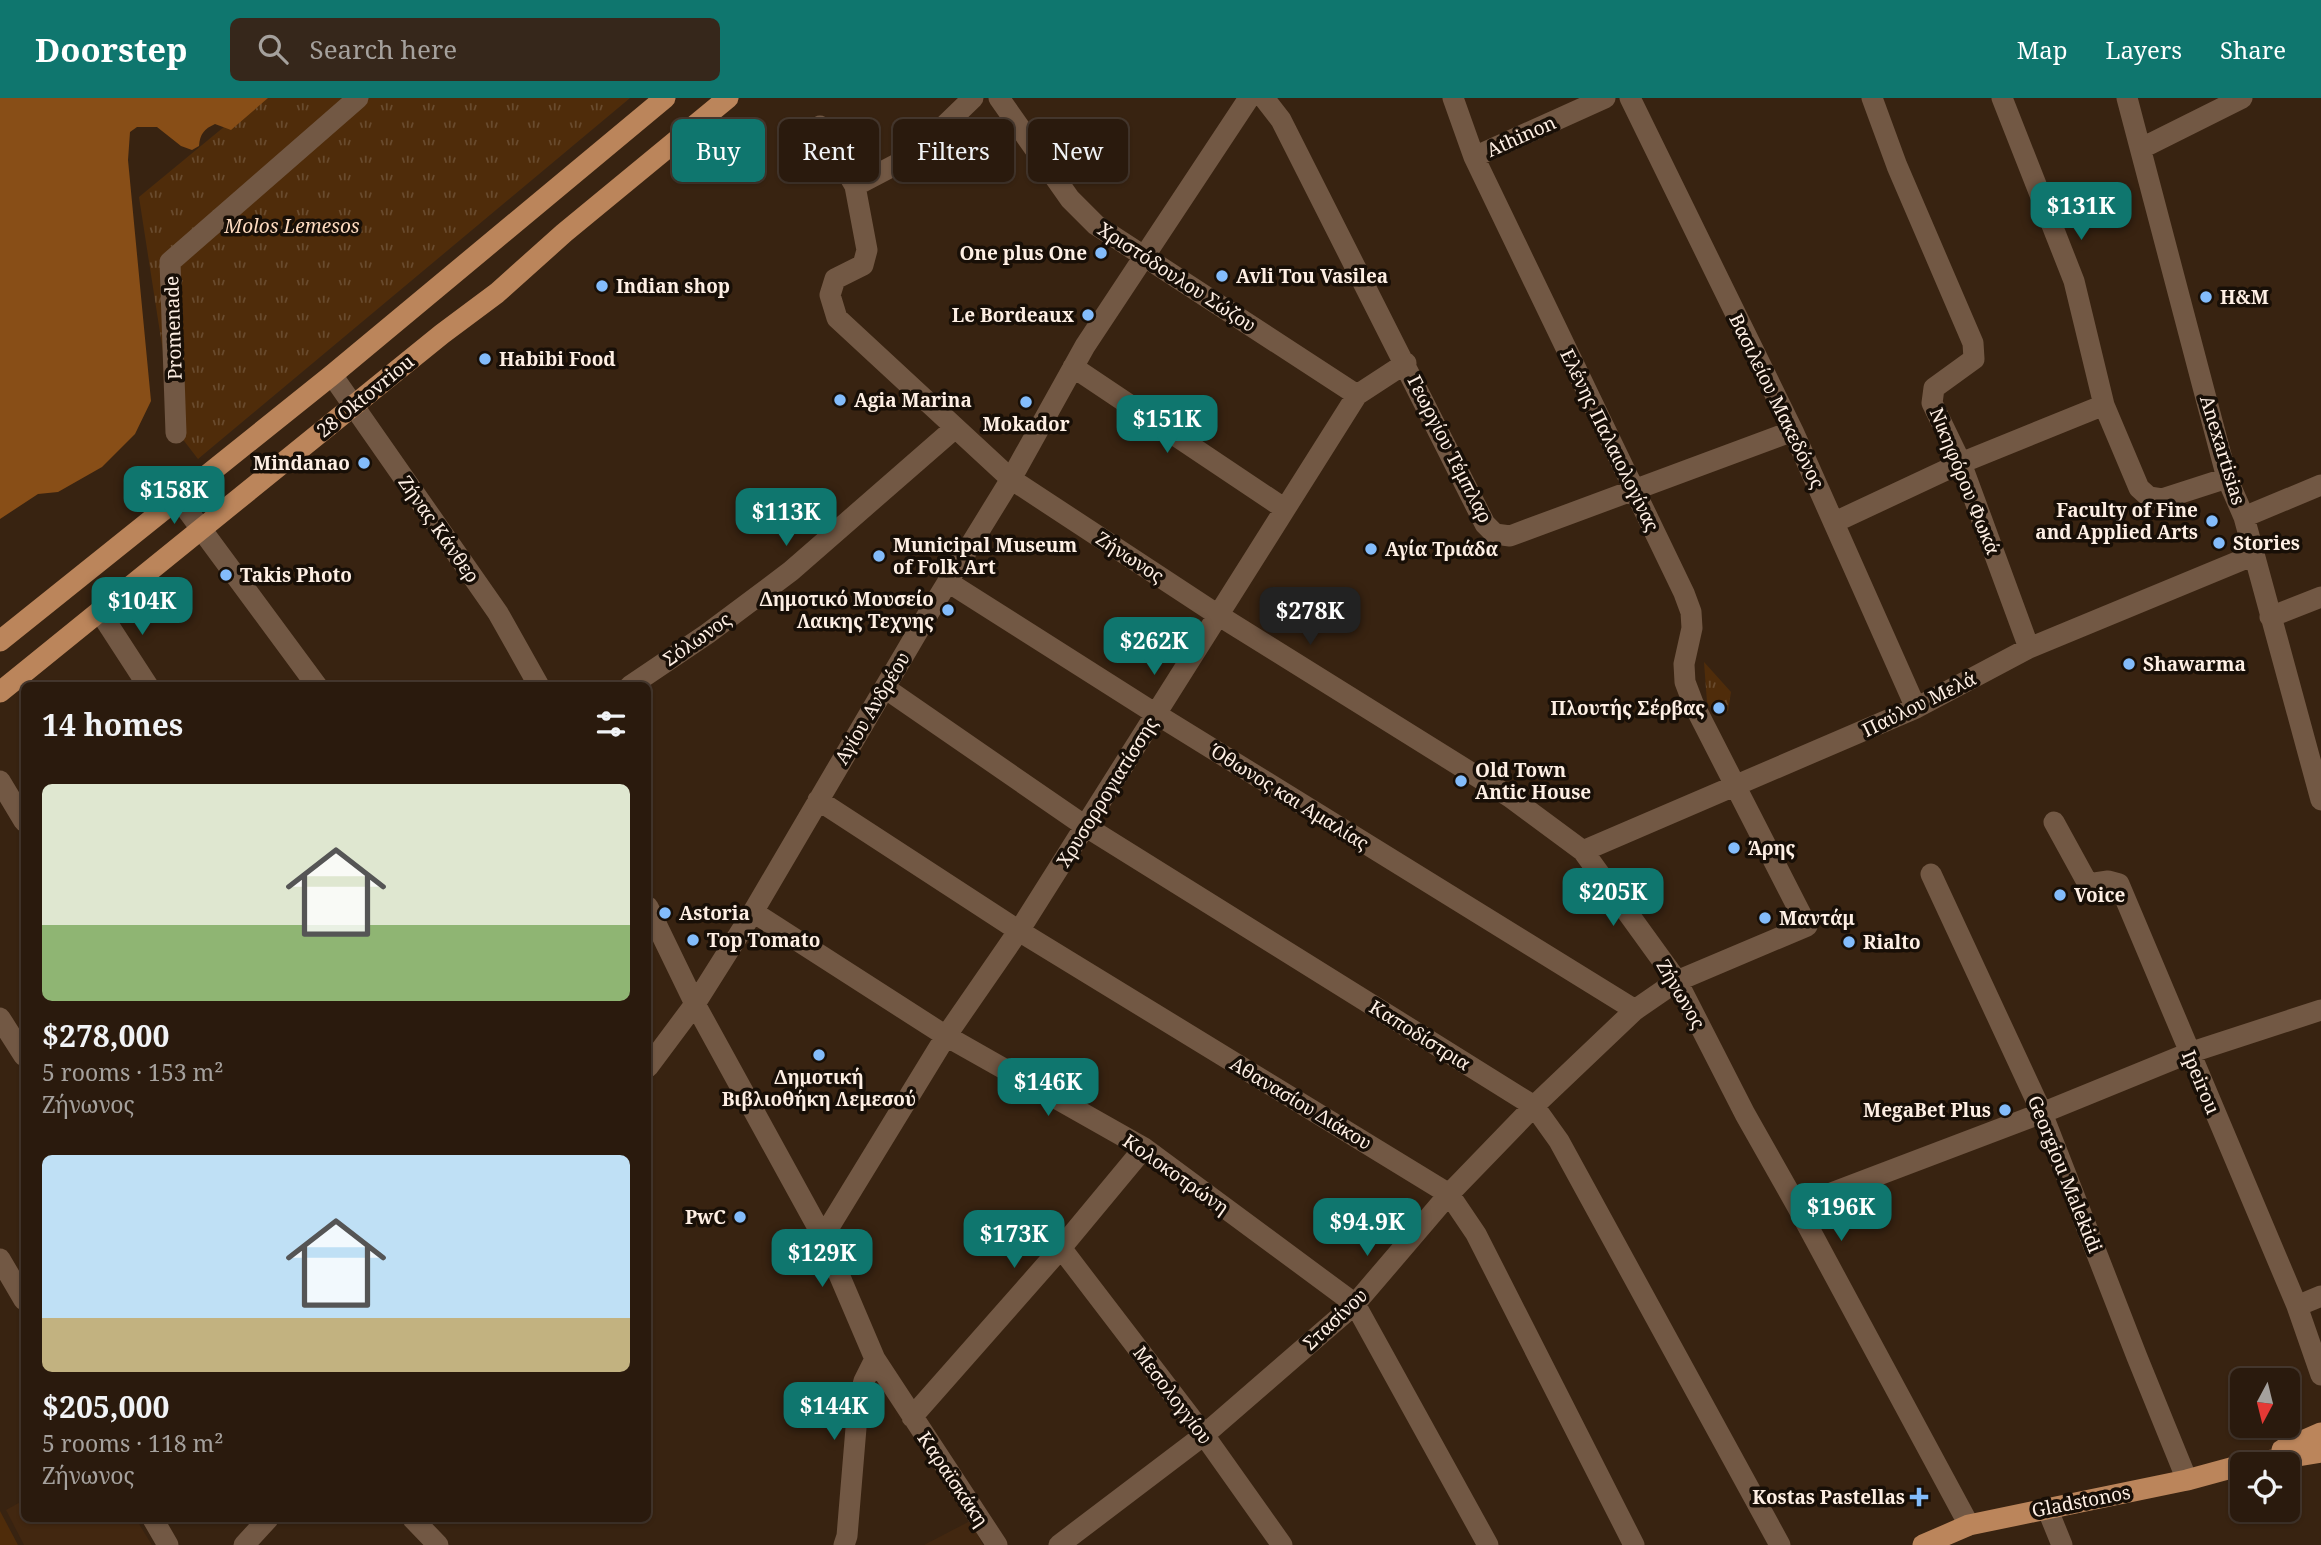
<!DOCTYPE html>
<html lang="en">
<head>
<meta charset="utf-8">
<style>
	body { margin:0; font-family:"Noto Serif",serif; background:#36271b; color:#f1f3f6; height:100vh; display:flex; flex-direction:column; font-size:26px; white-space:nowrap }
	* { box-sizing:border-box; margin:0 }
	p { font-size:23px; color:#a5a19d }
	.icon { flex:none; width:38px; height:38px; fill:none; stroke:currentColor; stroke-width:2; stroke-linecap:round; stroke-linejoin:round }
	.map { position:relative; flex:1; overflow:hidden }
	.details { position:absolute; left:21px; top:584px; width:630px; height:840px; display:flex; flex-direction:column; background:#2a1a0d; border-radius:10px; box-shadow:0 2px 5px #0004,0 0 0 2px #46382e }
	.details>* { flex:none }
	.guide { position:absolute; left:672px; top:21px; width:665px; height:63px; display:flex; gap:14px }
	.needle { width:46px; rotate:187deg }
	.fabs { position:absolute; left:2230px; top:1270px; display:grid; gap:14px }
	.fabs a { display:grid; place-items:center; width:70px; height:70px; border-radius:10px; background:#2a1a0d; box-shadow:0 2px 5px #0004,0 0 0 2px #46382e; font-size:35px }
	.price { position:absolute; translate:-50% -60px; padding:0 16px; border-radius:14px; background:#0f766e; color:#fff; font-size:23px; line-height:46px; filter:drop-shadow(0 2px 4px #0008) }
	.price::after { content:''; position:absolute; left:50%; top:42px; width:21px; height:16px; margin-left:-10px; background:inherit; clip-path:polygon(0 0,100% 0,50% 100%) }
	.price.on { background:#222; color:#fff }
	ul { padding:0; list-style:none }
	li { display:grid; align-content:center; gap:14px; height:371px; padding:0 21px }
	li span { display:grid; place-items:center; height:217px; border-radius:10px; color:#555 }
	li>.icon { margin-inline-start:auto }
	span .icon { width:126px; height:126px; fill:#fffc; stroke-width:1 }
	li b { font-size:30px }
	h2 { display:flex; justify-content:space-between; align-items:center; height:84px; padding:0 21px; font-size:30px }
	.chip { padding:0 24px; border-radius:10px; background:#2a1a0d; box-shadow:0 2px 5px #0004,0 0 0 2px #46382e; font-size:24px; line-height:63px }
	.chip.on { background:#0f766e; color:#fff }
	header { display:flex; align-items:center; gap:42px; box-sizing:border-box; height:98px; padding:0 35px; background:#0f766e; color:#fff }
	header strong { font-size:33px }
	nav { display:flex; gap:38px; margin-inline-start:auto; font-size:24px }
	.search { width:490px; height:63px; background:#36271b; display:flex; align-items:center; gap:18px; box-sizing:border-box; padding:0 24px; border-radius:10px; color:#a5a19d; font-size:26px }
	.map>svg:first-child { display:block }
</style>
</head>
<body>
<header>
<strong>Doorstep</strong>
<div class="search"><svg class="icon" aria-label="search" viewBox="0 0 24 24"><circle cx="10" cy="10" r="6"/><path d="M15 15l6 6"/></svg>Search here</div>
<nav><a>Map</a><a>Layers</a><a>Share</a></nav>
</header>
<div class="map">
<svg width="2321" height="1447" viewBox="0 0 2321 1447">
	<defs>
		<pattern id="grass-tufts" width="24" height="20" patternUnits="userSpaceOnUse" patternTransform="scale(1.75)"><rect width="24" height="20" fill="#4f2c0a"/><path d="M3 7l-1-3M5 7V3M7 7l1-3M15 17l-1-3M17 17v-4M19 17l1-3" fill="none" stroke="#694b2e"/></pattern>
	</defs>
	<rect width="100%" height="100%" fill="#382311"/>
	<path fill="#422710" d="M24 1402V1421H136L152 1447H24L6 1412Z
		M970 1423 983 1447H924Z"/>
	<path fill="url(#grass-tufts)" d="M259 0H630L198 361 175 331 139 99Z
		M1704 564 1731 594 1728 613 1711 611 1707 604Z"/>
	<path fill="#4f2c0a" d="M0 1413 18 1447H0Z"/>
	<path fill="#884e17" d="M0 0H268L231 32 215 26C204 31 200 36 199 48L192 52 181 48 157 29H137L130 34 128 62 151 303 135 336 102 369 58 394 38 396 0 421Z"/>
	<g fill="none" stroke-linecap="round" stroke-linejoin="round">
		<path stroke="#725844" stroke-width="21" d="M999 0 1070 101 1096 127 1357 297
			M1264 0 1281 22 1485 426 1495 436 1510 438 1793 333
			M1630 0 1793 333 1916 610
			M1872 0 1897 68 1973 245 1974 261 1934 290 1932 305 1961 365 2029 550
			M2002 0 2074 183 2104 307 2139 390 2149 399 2162 401 2227 380
			M2127 0 2227 380 2244 419 2321 702
			M820 28 855 88 867 152 863 167 835 181 830 197 837 220 1011 381 1218 517 1510 699 1583 753 1677 883 1745 1016 1797 1108 1969 1427
			M2142 50 2242 0
			M1474 59 1605 0
			M855 88 914 57 973 0
			M1073 269 1285 411
			M332 277 498 515 539 588
			M176 335 170 164 358 0
			M179 401 317 588
			M2244 419 2321 387
			M1835 424 1961 365 2104 307
			M948 484 1156 616 1635 912
			M100 514 148 588
			M2270 519 2321 499
			M630 588 707 536 791 473 955 330
			M885 590 1085 728 1534 1008 1559 1043 1780 1447
			M0 683 24 723
			M818 702 1019 833 1449 1096 1476 1136 1634 1447
			M2054 724 2088 786 2108 783 2119 786 2297 1208 2321 1277
			M1583 753 1916 610 2029 550 2254 457
			M1931 776 2042 1015 2137 1259 2187 1382
			M648 809 695 906 823 1139 875 1261 997 1447
			M753 814 946 938 1144 1050 1355 1206 1488 1447
			M0 920 24 958
			M648 969 695 906 753 814 928 516 1011 381 1085 248 1249 0
			M1797 1108 2042 1015 2189 955 2321 912
			M823 1139 946 938 1024 825 1357 297 1406 265
			M1061 1150 1204 1337 1282 1447
			M0 1161 24 1202
			M2297 1208 2321 1198
			M912 1319 1061 1150 1144 1050
			M2047 1410 2062 1447
			M153 1421 168 1447
			M413 1421 438 1447
			M244 1447 268 1421
			M844 1447 847 1438 858 1306 864 1283 875 1261
			M1059 1447 1204 1337 1355 1206 1449 1096 1534 1008 1635 912 1677 883 1807 828 1693 605 1685 584 1684 566 1692 530 1691 514 1684 495 1474 59 1453 0"/>
		<path stroke="#bb855b" stroke-width="21" d="M0 543 332 277 665 0
			M0 594 442 236 497 195 564 135 728 0
			M2282 1352 2321 1335
			M2242 1367 2321 1354
			M1923 1447 1969 1427 2187 1382 2242 1367"/>
	</g>
	<g fill="#83bcfb" stroke="#180f07" stroke-width="2.5">
		<circle cx="1101" cy="155" r="7"/>
		<circle cx="1222" cy="178" r="7"/>
		<circle cx="602" cy="188" r="7"/>
		<circle cx="2206" cy="199" r="7"/>
		<circle cx="1088" cy="217" r="7"/>
		<circle cx="485" cy="261" r="7"/>
		<circle cx="840" cy="302" r="7"/>
		<circle cx="1026" cy="304" r="7"/>
		<circle cx="364" cy="365" r="7"/>
		<circle cx="2212" cy="423" r="7"/>
		<circle cx="2219" cy="445" r="7"/>
		<circle cx="1371" cy="451" r="7"/>
		<circle cx="879" cy="458" r="7"/>
		<circle cx="226" cy="477" r="7"/>
		<circle cx="948" cy="512" r="7"/>
		<circle cx="2129" cy="566" r="7"/>
		<circle cx="1719" cy="610" r="7"/>
		<circle cx="1461" cy="683" r="7"/>
		<circle cx="1734" cy="750" r="7"/>
		<circle cx="2060" cy="797" r="7"/>
		<circle cx="665" cy="815" r="7"/>
		<circle cx="1765" cy="820" r="7"/>
		<circle cx="693" cy="842" r="7"/>
		<circle cx="1849" cy="844" r="7"/>
		<circle cx="819" cy="957" r="7"/>
		<circle cx="2005" cy="1012" r="7"/>
		<circle cx="740" cy="1119" r="7"/>
		<path d="M1915.5 1388.5h7v7h7v7h-7v7h-7v-7h-7v-7h7z"/>
	</g>
	<g text-anchor="middle" dominant-baseline="central" stroke-width="7" stroke-linejoin="round" paint-order="stroke">
		<g font-size="19" fill="#feefe4" stroke="#180f07">
			<text transform="translate(1521 38) rotate(-24)">Athinon</text>
			<text transform="translate(1177 179) rotate(33)">Χριστόδουλου Σώζου</text>
			<text transform="translate(173 230) rotate(-92)">Promenade</text>
			<text transform="translate(365 298) rotate(-39)">28 Oktovriou</text>
			<text transform="translate(1777 303) rotate(64)">Βασιλείου Μακεδόνος</text>
			<text transform="translate(1610 342) rotate(64)">Ελένης Παλαιολογίνας</text>
			<text transform="translate(1450 351) rotate(63)">Γεωργίου Τέμπλαρ</text>
			<text transform="translate(2223 352) rotate(73)">Anexartisias</text>
			<text transform="translate(1965 383) rotate(68)">Νικηφόρου Φωκά</text>
			<text transform="translate(439 431) rotate(55)">Ζήνας Κάνθερ</text>
			<text transform="translate(1130 459) rotate(33)">Ζήνωνος</text>
			<text transform="translate(697 541) rotate(-35)">Σόλωνος</text>
			<text transform="translate(1919 606) rotate(-26)">Παύλου Μελά</text>
			<text transform="translate(872 610) rotate(-59)">Αγίου Ανδρέου</text>
			<text transform="translate(1107 694) rotate(-58)">Χρυσορρογιατίσσης</text>
			<text transform="translate(1290 699) rotate(32)">Όθωνος και Αμαλίας</text>
			<text transform="translate(1681 896) rotate(60)">Ζήνωνος</text>
			<text transform="translate(1420 937) rotate(32)">Καποδίστρια</text>
			<text transform="translate(2201 984) rotate(67)">Ipeirou</text>
			<text transform="translate(1301 1005) rotate(31)">Αθανασίου Διάκου</text>
			<text transform="translate(1176 1076) rotate(35)">Κολοκοτρώνη</text>
			<text transform="translate(2065 1076) rotate(68)">Georgiou Malekidi</text>
			<text transform="translate(1335 1221) rotate(-43)">Στασίνου</text>
			<text transform="translate(1173 1297) rotate(53)">Μεσολογγίου</text>
			<text transform="translate(953 1381) rotate(56)">Καραϊσκάκη</text>
			<text transform="translate(2081 1403) rotate(-11)">Gladstonos</text>
		</g>
		<g font-size="19" font-style="italic" fill="#fddabf" stroke="#180f07">
			<text x="292" y="128">Molos Lemesos</text>
		</g>
		<g font-size="19" font-weight="bold" fill="#feefe4" stroke="#180f07" text-anchor="start">
			<text x="1087" y="155" text-anchor="end">One plus One</text>
			<text x="1236" y="178">Avli Tou Vasilea</text>
			<text x="616" y="188">Indian shop</text>
			<text x="2220" y="199">H&amp;M</text>
			<text x="1074" y="217" text-anchor="end">Le Bordeaux</text>
			<text x="499" y="261">Habibi Food</text>
			<text x="854" y="302">Agia Marina</text>
			<text x="1026" y="326" text-anchor="middle">Mokador</text>
			<text x="350" y="365" text-anchor="end">Mindanao</text>
			<text x="2198" y="412" text-anchor="end">Faculty of Fine<tspan x="2198" dy="22">and Applied Arts</tspan></text>
			<text x="2233" y="445">Stories</text>
			<text x="893" y="447">Municipal Museum<tspan x="893" dy="22">of Folk Art</tspan></text>
			<text x="1385" y="451">Αγία Τριάδα</text>
			<text x="240" y="477">Takis Photo</text>
			<text x="934" y="501" text-anchor="end">Δημοτικό Μουσείο<tspan x="934" dy="22">Λαικης Τεχνης</tspan></text>
			<text x="2143" y="566">Shawarma</text>
			<text x="1705" y="610" text-anchor="end">Πλουτής Σέρβας</text>
			<text x="1475" y="672">Old Town<tspan x="1475" dy="22">Antic House</tspan></text>
			<text x="1748" y="750">Άρης</text>
			<text x="2074" y="797">Voice</text>
			<text x="679" y="815">Astoria</text>
			<text x="1779" y="820">Μαντάμ</text>
			<text x="707" y="842">Top Tomato</text>
			<text x="1863" y="844">Rialto</text>
			<text x="819" y="979" text-anchor="middle">Δημοτική<tspan x="819" dy="22">Βιβλιοθήκη Λεμεσού</tspan></text>
			<text x="1991" y="1012" text-anchor="end">MegaBet Plus</text>
			<text x="726" y="1119" text-anchor="end">PwC</text>
			<text x="1905" y="1399" text-anchor="end">Kostas Pastellas</text>
		</g>
	</g>
</svg>
<div class="fabs">
<a><svg class="needle" viewBox="-14 -14 28 28"><path d="M0-13l5 13h-10z" fill="#e53935"/><path d="M0 13l5-13h-10z" fill="#a5a19d"/></svg></a>
<a><svg class="icon" aria-label="locate" viewBox="0 0 24 24"><circle cx="12" cy="12" r="6"/><path d="M12 2v4M12 18v4M2 12h4M18 12h4"/></svg></a>
</div>
<b class="price" style="left:2081px;top:144px">$131K</b>
<b class="price" style="left:1167px;top:357px">$151K</b>
<b class="price" style="left:174px;top:428px">$158K</b>
<b class="price" style="left:786px;top:450px">$113K</b>
<b class="price" style="left:142px;top:539px">$104K</b>
<b class="price on" style="left:1310px;top:549px">$278K</b>
<b class="price" style="left:1154px;top:579px">$262K</b>
<b class="price" style="left:1613px;top:830px">$205K</b>
<b class="price" style="left:1048px;top:1020px">$146K</b>
<b class="price" style="left:1841px;top:1145px">$196K</b>
<b class="price" style="left:1367px;top:1160px">$94.9K</b>
<b class="price" style="left:1014px;top:1172px">$173K</b>
<b class="price" style="left:822px;top:1191px">$129K</b>
<b class="price" style="left:834px;top:1344px">$144K</b>
<div class="guide">
<a class="chip on">Buy</a>
<a class="chip">Rent</a>
<a class="chip">Filters</a>
<a class="chip">New</a>
</div>
<section class="details">
<h2>14 homes<svg class="icon" aria-label="filters" viewBox="0 0 24 24"><path d="M4 7h16M4 17h16"/><circle cx="9" cy="7" r="2"/><circle cx="15" cy="17" r="2"/></svg></h2>
<ul>
<li><span style="background:linear-gradient(#dfe7d0 65%,#8fb573 0)"><svg class="icon" aria-label="home" viewBox="0 0 24 24"><path d="M3 11l9-7 9 7M6 9v11h12V9"/></svg></span><div><b>$278,000</b><p>5 rooms · 153 m²</p><p>Ζήνωνος</p></div></li>
<li><span style="background:linear-gradient(#bfe0f5 75%,#c2b280 0)"><svg class="icon" aria-label="home" viewBox="0 0 24 24"><path d="M3 11l9-7 9 7M6 9v11h12V9"/></svg></span><div><b>$205,000</b><p>5 rooms · 118 m²</p><p>Ζήνωνος</p></div></li>
</ul>
</section>
</div>
</body>
</html>
